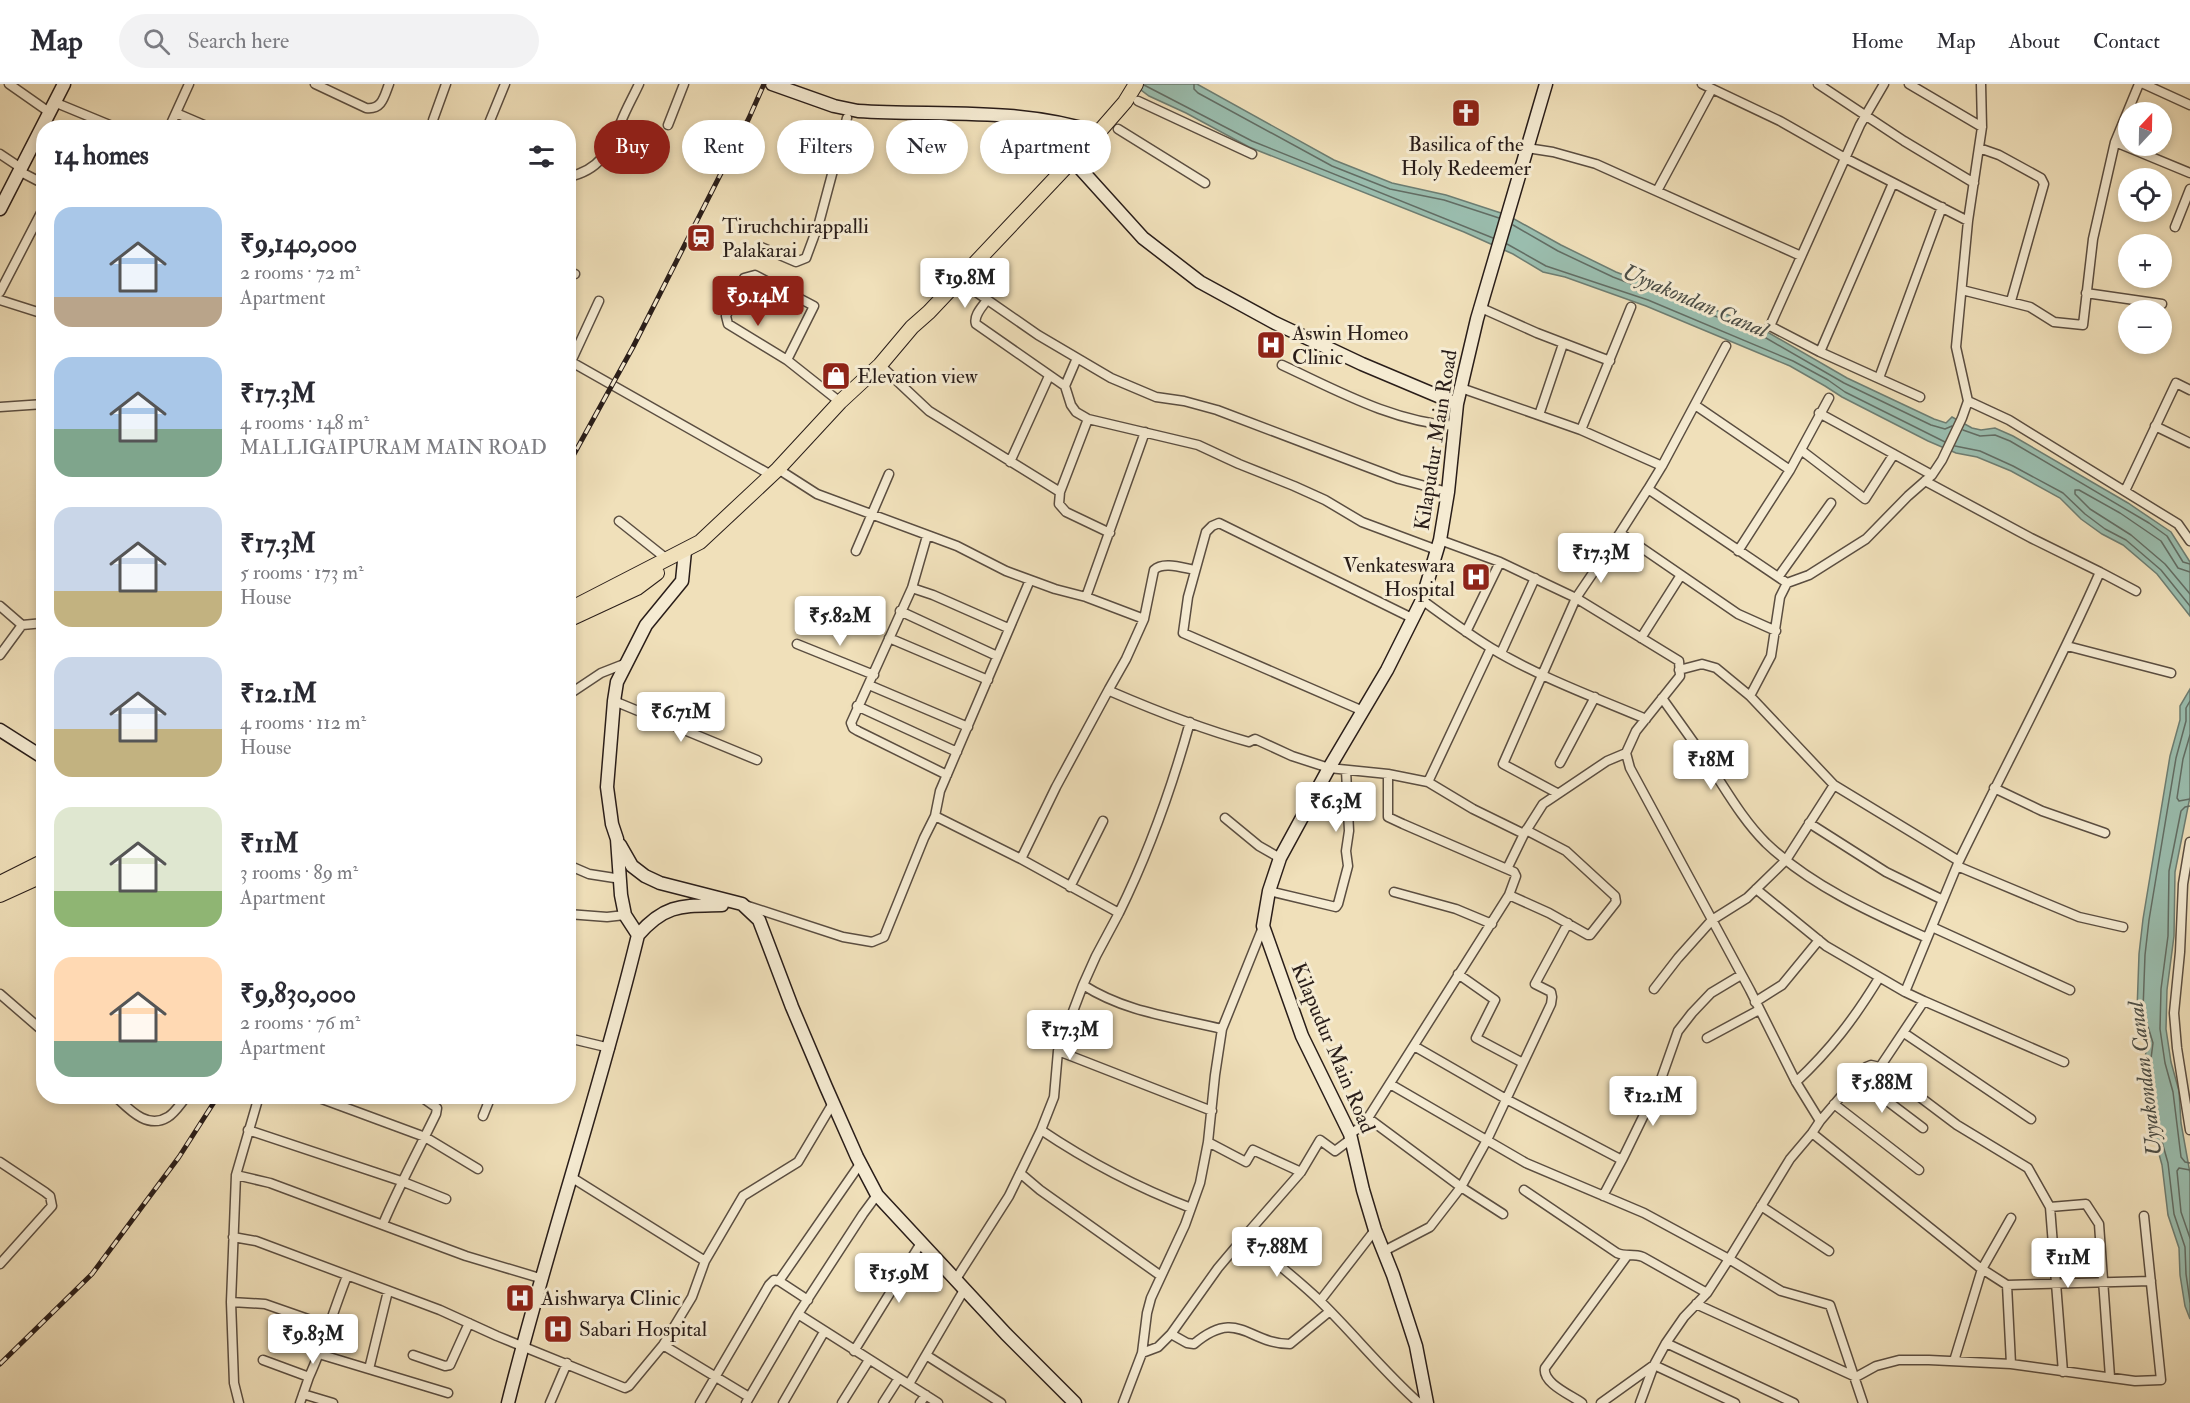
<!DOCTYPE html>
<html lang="en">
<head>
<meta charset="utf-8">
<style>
	body { margin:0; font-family:"IM FELL Double Pica",serif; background:#f2f2f3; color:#2b2b33; height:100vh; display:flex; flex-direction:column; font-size:22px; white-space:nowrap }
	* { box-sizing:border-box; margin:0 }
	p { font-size:20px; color:#7c7c81 }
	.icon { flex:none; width:33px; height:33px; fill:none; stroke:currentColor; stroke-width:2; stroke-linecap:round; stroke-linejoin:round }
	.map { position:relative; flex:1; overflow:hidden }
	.side { position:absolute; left:36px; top:36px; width:540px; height:984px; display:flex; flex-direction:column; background:#fff; border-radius:24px; box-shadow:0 3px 9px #0003 }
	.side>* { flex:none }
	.hud { position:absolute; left:594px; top:36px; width:570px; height:54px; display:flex; gap:12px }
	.needle { width:39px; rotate:22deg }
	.tools { position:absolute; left:2118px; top:18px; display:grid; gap:12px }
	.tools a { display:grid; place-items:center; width:54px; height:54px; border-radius:50%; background:#fff; box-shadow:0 3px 9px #0003; font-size:30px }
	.price { position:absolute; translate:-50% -51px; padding:0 14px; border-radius:6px; background:#fff; color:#222; font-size:20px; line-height:39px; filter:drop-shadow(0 2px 3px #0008) }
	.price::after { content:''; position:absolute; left:50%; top:36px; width:18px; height:14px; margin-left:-9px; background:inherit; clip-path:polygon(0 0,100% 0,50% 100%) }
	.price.current { background:#8f2418; color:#fff }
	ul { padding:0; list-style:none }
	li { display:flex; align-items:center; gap:18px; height:150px; padding:0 18px }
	li span { display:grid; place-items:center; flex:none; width:168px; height:120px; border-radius:18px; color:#555 }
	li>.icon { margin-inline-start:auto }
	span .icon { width:72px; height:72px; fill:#fffc; stroke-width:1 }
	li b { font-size:26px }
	h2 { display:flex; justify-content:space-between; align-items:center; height:72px; padding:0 18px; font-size:26px }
	.chip { padding:0 21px; border-radius:27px; background:#fff; box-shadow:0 3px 9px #0003; font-size:21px; line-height:54px }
	.chip.current { background:#8f2418; color:#fff }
	header { display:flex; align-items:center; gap:36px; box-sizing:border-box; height:84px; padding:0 30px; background:#fff; border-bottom:2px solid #e1e1e2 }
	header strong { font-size:28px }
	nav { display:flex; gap:33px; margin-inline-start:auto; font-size:21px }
	.search { width:420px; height:54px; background:#f2f2f3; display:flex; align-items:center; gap:15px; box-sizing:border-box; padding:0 21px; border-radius:33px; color:#7c7c81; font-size:22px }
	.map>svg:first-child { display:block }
</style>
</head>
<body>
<header>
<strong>Map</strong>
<div class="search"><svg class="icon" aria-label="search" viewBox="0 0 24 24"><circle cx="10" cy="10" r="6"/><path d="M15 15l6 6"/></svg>Search here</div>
<nav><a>Home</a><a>Map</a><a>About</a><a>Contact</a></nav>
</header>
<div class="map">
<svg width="2190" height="1319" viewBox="0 0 2190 1319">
	<rect width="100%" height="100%" fill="#f0e0ba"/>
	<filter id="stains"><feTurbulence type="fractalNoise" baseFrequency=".00333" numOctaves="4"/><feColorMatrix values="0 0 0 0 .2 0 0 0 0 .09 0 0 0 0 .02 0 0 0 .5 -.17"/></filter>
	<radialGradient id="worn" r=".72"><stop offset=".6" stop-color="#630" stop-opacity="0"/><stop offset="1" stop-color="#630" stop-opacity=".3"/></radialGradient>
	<path fill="#9abdae" stroke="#6d7d72" stroke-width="1.5" d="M1133 0H1197L1334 76 1392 99 1446 111 1507 131 1561 161 1616 188 1757 242 1847 294 1934 335 1946 339 1952 333 1972 344 1981 346 1995 344 2013 352 2128 419 2171 448 2190 478V532L2157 490 2123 461 2102 450 2081 435 2060 414 2011 387 1977 373 1956 369 1928 357 1842 313 1825 302 1790 282 1646 222 1565 193 1543 188 1513 170 1464 148 1249 63 1186 29 1149 12Z
		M2190 605V713L2175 788 2174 852 2167 906 2166 945 2171 978 2179 1007 2181 1039 2190 1089V1235L2185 1222 2180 1191 2179 1164 2168 1131 2162 1081 2146 1023 2143 990 2147 960 2137 927 2139 870 2143 835 2170 672 2180 636V622Z"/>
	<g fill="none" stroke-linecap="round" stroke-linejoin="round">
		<path stroke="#626d64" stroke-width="1.5" d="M1194 0V5L1198 9 1332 82 1390 105 1444 116 1499 134
			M1144 1 1252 57 1493 154
			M1513 141 1558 167 1613 193 1754 247 1844 299 1931 341 1945 345 1952 342
			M1507 160 1546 182 1648 216 1793 277 1828 296 1845 308 1945 358
			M1963 346 1980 352 1995 351 2010 357 2149 439 2167 452 2183 478 2190 480
			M1955 362 1980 367 2013 382 2063 409 2085 430 2105 445 2126 456 2161 486 2190 522
			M2190 488 2178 484 2161 457 2120 429 2079 406H2075V410L2090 425 2131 451 2165 480 2190 510
			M2190 617 2186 624V637L2176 674 2149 836 2145 871 2143 926 2153 959 2149 990 2152 1022 2168 1079 2174 1130 2185 1163 2186 1190 2190 1218
			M2190 651 2183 675 2177 714 2179 717 2190 715
			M2190 722 2185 723 2181 727 2169 787 2168 852 2161 905 2160 945 2165 979 2173 1008 2181 1073 2185 1078 2190 1079
			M2190 1086 2179 1084 2177 1087 2181 1128 2190 1154"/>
		<g stroke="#5b4e41" stroke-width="11">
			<path id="street" d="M9 0 49 28
				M315 0 366 24C382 26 384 13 389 0
				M1702 0 1780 37 1845 74 1968 137
				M1818 0 1904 57 1974 99
				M1884 0 1860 41 1770 242 1820 268 1920 313
				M1909 0 1982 43
				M2144 0 2190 21
				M1138 17 1252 70
				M54 18 117 44
				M176 29 211 44
				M668 41 684 0
				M169 44 189 0
				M434 44 433 36 446 0
				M487 44 505 0
				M1118 45 1205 99
				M2115 58 2190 89
				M1527 64 1553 68 1596 80 1801 172
				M1979 64 1999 71 2041 94 2044 100 2011 217
				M0 70 21 84
				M19 87 44 100
				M568 93C601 86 609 66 621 38 626 25 633 13 639 0
				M1657 107 1712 5
				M2175 143 2190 105
				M761 163 796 178 806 174 819 139 847 34
				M568 188 575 190
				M966 201 1038 251 1111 294 1156 313 1184 317 1217 326 1399 395 1448 408
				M1962 206 2030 223 2054 238 2083 241 2093 155 2115 58 2139 0
				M0 208 44 123
				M2086 209 2162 220
				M0 216 44 230
				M987 216C982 223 973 232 976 240L1065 302 1071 321 1076 328 1088 335
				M1479 223 1537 249 1610 277
				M1820 268 1893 99
				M568 276 771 391
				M787 276 814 222 755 191 744 194 726 232 728 240 787 276 840 318
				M880 281 929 327 1060 408 1059 420 1066 428 1110 449
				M1282 281C1338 307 1393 338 1455 342
				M569 282 599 217
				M1879 294 1942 123
				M1065 302 1077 274
				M1461 304 1581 346 1662 382 1648 405 1787 499
				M1968 317 2009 336 2178 440 2190 457
				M1695 321 1790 386
				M0 323 44 320
				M1819 329 1932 391
				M1539 331 1563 260
				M2155 342 2190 359
				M1581 346 1631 223
				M1801 366 1865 415 1894 370
				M1010 378 1049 292
				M1662 382 1726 262
				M778 385 817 410 957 462 1006 487 1055 505 1086 513 1144 535 1126 575 1109 605 1112 608C1156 627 1202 645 1249 658L1255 655 1292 672 1329 684 1388 690 1428 698 1473 725 1524 750 1543 720 1607 677 1626 669
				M1925 397 2031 454 2100 488
				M2125 407 2176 299 2190 306
				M1060 408 1088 335 1198 361 1239 380 1294 402 1325 416 1362 438 1437 466
				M619 437 668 476
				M1620 449 1738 530 1776 547
				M927 452 912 504 851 639 853 644 858 647 947 691
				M1440 456 1500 478 1576 514 1679 577 1680 592 1636 647 1626 669 1630 684 1750 906 1796 998 1820 1037 1812 1049 1790 1075 1729 1175 1781 1207 1830 1221 1863 1319
				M856 467 889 390
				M1738 467 1790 386 1829 314
				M1779 492 1831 419
				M912 504 933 511 1008 544
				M1086 513 1145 348
				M1422 516C1445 533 1467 549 1491 564 1539 593 1594 613 1646 635
				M0 522 22 541
				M900 527 997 572
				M1144 535 1154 486C1163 477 1183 484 1195 486
				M1466 548 1500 478
				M889 554 988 596
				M1641 554 1681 491
				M797 560 874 591
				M2067 562 2171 589
				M1501 569 1535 494
				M0 571 22 541 44 539
				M1679 586 1702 580 1716 584 1750 612
				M869 601 968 643
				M568 611 601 589 624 580
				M1662 614C1679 638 1696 661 1712 685 1729 711 1744 737 1766 759 1811 802 1872 829 1927 854
				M614 617 757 676
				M857 622 957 668
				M1363 627 1183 549 1188 513 1206 448 1212 442 1219 439 1414 535
				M1560 679 1595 613
				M1388 690V733L1403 740 1507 785 1524 750
				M1428 698 1491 564
				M1994 704 2042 727 2105 749
				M1557 709 1503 680 1576 514 1620 449 1648 405
				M935 732 1021 775 1119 829C1149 768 1172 703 1190 638
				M1225 734 1259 762 1280 774
				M1809 739 1886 788 1943 816
				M2190 758 2183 800 2180 868 2174 929 2177 964 2190 1046
				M1021 775 1056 703 1109 605
				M1959 777C2006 680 2057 586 2100 488L2136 507
				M568 781 589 790 621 795
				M1957 782 2079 833 2123 843
				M1070 803 1103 737
				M1756 805 1826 862 1905 908
				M1269 807 1336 823 1338 820 1348 782 1346 767 1349 747 1346 686
				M1394 808 1456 825 1492 840
				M1509 811 1549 829 1588 851H1590L1616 818 1615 812 1566 767 1526 746
				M745 821 843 853 872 858 884 853 924 754 935 732 940 707 1030 496
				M1119 829 1096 872 1083 901C1127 929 1174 933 1222 945
				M568 830 607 833 625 831
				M1932 843 2070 906
				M1458 890 1495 916 1476 954 1523 979
				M1654 905 1678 874 1712 836 1747 814 1786 776 1834 701
				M0 910 44 948
				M1924 917 2064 978
				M1755 918 1782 901 1819 856
				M1904 949 2031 1035
				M568 954 610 964
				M1707 954 1759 926
				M1414 962 1506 1015 1622 1076 1603 1112
				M1058 967 1212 1027
				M1880 983 1957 1041 2028 1084 2050 1123 2086 1120 2099 1140 2110 1293
				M1857 994 1923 1044
				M1796 998C1831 965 1854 935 1879 894
				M1390 1000 1526 1079 1644 1129 1729 1175 1707 1209 1684 1233 1666 1259 1654 1281 1640 1319
				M115 1012C129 1025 147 1046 168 1033 175 1029 181 1019 187 1012
				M259 1012 236 1091 270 1099 466 1172 543 1195
				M314 1012 425 1053 478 1085
				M1834 1020 1919 1086
				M483 1032 491 1012
				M1368 1034 1461 1103 1503 1130
				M1820 1037 1866 983 1871 981 1880 983 1924 917 1905 908 1959 777 1834 701 1750 612 1771 572 1780 513 1787 499 1809 491 1866 455 1908 412 1932 391 1942 376 1962 334 1968 317 1956 263 1968 137 1982 43 1981 0
				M248 1046 401 1097 446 1115
				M1041 1046 1054 1013 1058 967 1083 901
				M1812 1049 1979 1183 2007 1201 2151 1197
				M1350 1050 1362 1042 1368 1034 1509 811 1516 792 1514 788 1507 785
				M1208 1058 1246 1078 1253 1066 1301 1088
				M1622 1076 1660 998 1678 947 1692 929 1711 909 1741 891
				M0 1078 45 1108 50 1112 52 1122 0 1180
				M1020 1089 1040 1106 1161 1192
				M236 1091 231 1218 234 1299 239 1319
				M571 1093 705 1177
				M1524 1106 1617 1169C1626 1173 1633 1169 1643 1173L1707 1209
				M877 1111 863 1130 798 1230 938 1319
				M1761 1122 1829 1167
				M2050 1123 2063 1288
				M383 1140C399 1102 418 1067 436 1030L437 1024 420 1012
				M1245 1152 1301 1088 1320 1056 1335 1067 1351 1055
				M233 1153 256 1157 440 1226 497 1252 625 1304 629 1302 663 1261 692 1213 705 1177 743 1112 798 1078 833 1019
				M1384 1167 1430 1143 1461 1103 1487 1056 1551 920 1552 913 1551 908 1535 900 1568 839
				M956 1195 1009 1112 1041 1046C1090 1079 1136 1103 1191 1124
				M779 1197 860 1080
				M2007 1201 2011 1280
				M1320 1217 1375 1146
				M231 1218 265 1220 328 1242
				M1696 1220 1856 1293 1876 1282 1899 1276H1929L2011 1280 2135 1297 2161 1296 2144 1132
				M1171 1250 1187 1259 1194 1260C1238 1223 1248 1260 1290 1260L1330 1227
				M1666 1259 1794 1319
				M663 1261 749 1313
				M854 1267 921 1159
				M1142 1269 1158 1263 1171 1250 1218 1184 1245 1152C1269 1174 1295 1193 1319 1216 1353 1249 1383 1287 1419 1319
				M319 1270 448 1309
				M413 1271 445 1282 450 1281 469 1239
				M926 1271 1001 1319
				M263 1276 309 1293 300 1319
				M1954 1277 1982 1185 2011 1134
				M369 1285 388 1207
				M309 1293C324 1260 334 1225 347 1192
				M909 1300 964 1206
				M303 1310 333 1319
				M550 1319 567 1279
				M700 1319 769 1201 774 1196 779 1197 808 1216
				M746 1319 798 1230
				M783 1319 824 1248
				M842 1319 869 1276
				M883 1319 899 1294
				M920 1319 926 1311
				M1123 1319 1142 1269 1147 1229 1151 1214 1185 1141 1200 1099 1208 1058 1215 991 1222 945 1263 843
				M1582 1319C1571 1311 1542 1299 1545 1284L1627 1172
				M1601 1319 1654 1281 1735 1319"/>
		</g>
		<g stroke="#291d19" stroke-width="15">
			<path id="secondary" d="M772 0 834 22 858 27C938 32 1021 23 1098 49
				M1077 81 1143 154 1200 198 1275 239 1362 280 1457 320
				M0 125 64 0
				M0 646 44 674
				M620 761 632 782 645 792 660 799 742 820 759 836 792 923 826 1003 857 1073 877 1111 1006 1250 1075 1319
				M638 851C666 819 683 822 722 821
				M508 1319C547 1162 600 1008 638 851L625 831 621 811 617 755 612 740 607 703 614 617 617 598 646 541 682 497 685 467
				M1427 1319 1416 1262 1393 1191 1375 1146 1363 1106 1350 1050 1302 952 1263 842 1269 807 1280 774 1329 684 1387 586 1422 516 1440 456 1448 408 1457 320 1477 235 1546 0"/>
		</g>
		<g stroke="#291d19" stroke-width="16">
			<path id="primary" d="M568 526 700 458 778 385 840 318 880 281 912 243 929 228 1098 49 1125 18 1136 0
				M568 536 637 504 657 489
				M0 799 44 777
				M0 811 44 791"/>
		</g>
		<use href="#street" stroke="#f5ebd2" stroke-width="8"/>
		<use href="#secondary" stroke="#f5ebd2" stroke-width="12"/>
		<use href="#primary" stroke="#f0e0ba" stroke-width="14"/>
		<g stroke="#291d19" stroke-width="5">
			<path id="rail" d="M568 381 633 263 749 34 764 0
				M0 1280 92 1190 179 1073 218 1012"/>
		</g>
		<use href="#rail" stroke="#f5ebd2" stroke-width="3" stroke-dasharray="9" stroke-linecap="butt"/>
	</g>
	<defs>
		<g id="church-square" transform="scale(1.5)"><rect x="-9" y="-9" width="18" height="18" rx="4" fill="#8f2418" stroke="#f5ebd2"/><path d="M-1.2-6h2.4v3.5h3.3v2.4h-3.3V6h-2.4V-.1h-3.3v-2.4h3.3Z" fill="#fff"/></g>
		<g id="station-square" transform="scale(1.5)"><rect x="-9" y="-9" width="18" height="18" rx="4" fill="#8f2418" stroke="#f5ebd2"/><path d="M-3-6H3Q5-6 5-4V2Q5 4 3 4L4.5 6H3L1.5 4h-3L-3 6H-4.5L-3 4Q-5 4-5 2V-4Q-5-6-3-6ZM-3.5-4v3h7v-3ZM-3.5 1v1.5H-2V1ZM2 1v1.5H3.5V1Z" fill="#fff"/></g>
		<g id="hospital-square" transform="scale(1.5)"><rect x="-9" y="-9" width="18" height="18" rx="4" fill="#8f2418" stroke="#f5ebd2"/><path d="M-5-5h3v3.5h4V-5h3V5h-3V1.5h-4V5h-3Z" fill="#fff"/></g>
		<g id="shop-square" transform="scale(1.5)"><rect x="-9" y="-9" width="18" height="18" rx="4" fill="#8f2418" stroke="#f5ebd2"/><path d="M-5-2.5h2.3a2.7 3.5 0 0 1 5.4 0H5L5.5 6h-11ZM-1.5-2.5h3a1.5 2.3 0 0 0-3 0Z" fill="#fff"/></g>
	</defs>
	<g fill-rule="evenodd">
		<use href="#church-square" x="1466" y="29"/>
		<use href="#station-square" x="701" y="154"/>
		<use href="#hospital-square" x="1271" y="261"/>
		<use href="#shop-square" x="836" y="292"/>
		<use href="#hospital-square" x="1476" y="493"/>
		<use href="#hospital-square" x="520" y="1214"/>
		<use href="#hospital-square" x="558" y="1245"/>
	</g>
	<g text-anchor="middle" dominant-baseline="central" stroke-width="6" stroke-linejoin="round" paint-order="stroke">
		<g font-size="21" fill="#291d19" stroke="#f5ebd2" text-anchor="start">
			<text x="1466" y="60" text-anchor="middle">Basilica of the<tspan x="1466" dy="24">Holy Redeemer</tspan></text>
			<text x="722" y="142">Tiruchchirappalli<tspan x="722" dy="24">Palakarai</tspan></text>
			<text x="1292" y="249">Aswin Homeo<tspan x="1292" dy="24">Clinic</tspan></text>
			<text x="857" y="292">Elevation view</text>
			<text x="1455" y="481" text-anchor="end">Venkateswara<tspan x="1455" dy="24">Hospital</tspan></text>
			<text x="541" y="1214">Aishwarya Clinic</text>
			<text x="579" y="1245">Sabari Hospital</text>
		</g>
		<g font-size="21" fill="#291d19" stroke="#f5ebd2">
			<text transform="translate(1436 356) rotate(-81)">Kilapudur Main Road</text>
			<text transform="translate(1333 964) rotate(67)">Kilapudur Main Road</text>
		</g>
		<g font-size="22" font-style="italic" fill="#4b4d46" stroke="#f5ebd2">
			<text transform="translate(1695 217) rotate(23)">Uyyakondan Canal</text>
			<text transform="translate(2145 995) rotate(-97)">Uyyakondan Canal</text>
		</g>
	</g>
	<rect width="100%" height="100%" filter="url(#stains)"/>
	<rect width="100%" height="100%" fill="url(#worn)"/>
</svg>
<div class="tools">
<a><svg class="needle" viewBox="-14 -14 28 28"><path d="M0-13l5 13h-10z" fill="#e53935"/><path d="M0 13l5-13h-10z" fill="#7c7c81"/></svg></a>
<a><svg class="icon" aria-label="locate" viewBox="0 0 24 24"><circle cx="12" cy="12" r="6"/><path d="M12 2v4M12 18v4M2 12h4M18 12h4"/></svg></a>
<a>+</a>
<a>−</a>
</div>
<b class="price" style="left:965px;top:225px">₹19.8M</b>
<b class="price current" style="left:758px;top:243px">₹9.14M</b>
<b class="price" style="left:1601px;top:500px">₹17.3M</b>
<b class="price" style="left:840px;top:563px">₹5.82M</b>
<b class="price" style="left:681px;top:659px">₹6.71M</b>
<b class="price" style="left:1711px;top:707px">₹18M</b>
<b class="price" style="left:1336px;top:749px">₹6.3M</b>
<b class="price" style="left:1070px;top:977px">₹17.3M</b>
<b class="price" style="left:1882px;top:1030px">₹5.88M</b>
<b class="price" style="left:1653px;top:1043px">₹12.1M</b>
<b class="price" style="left:1277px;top:1194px">₹7.88M</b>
<b class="price" style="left:2068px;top:1205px">₹11M</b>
<b class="price" style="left:899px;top:1220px">₹15.9M</b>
<b class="price" style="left:313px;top:1281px">₹9.83M</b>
<div class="hud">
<a class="chip current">Buy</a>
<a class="chip">Rent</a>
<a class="chip">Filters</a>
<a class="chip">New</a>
<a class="chip">Apartment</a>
</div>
<section class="side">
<h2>14 homes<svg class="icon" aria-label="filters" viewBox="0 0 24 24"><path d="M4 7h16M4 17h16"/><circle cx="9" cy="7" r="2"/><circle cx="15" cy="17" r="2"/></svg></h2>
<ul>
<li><span style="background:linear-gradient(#a9c7e8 75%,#b9a48a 0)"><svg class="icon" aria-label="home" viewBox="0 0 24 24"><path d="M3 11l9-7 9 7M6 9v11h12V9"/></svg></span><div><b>₹9,140,000</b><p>2 rooms · 72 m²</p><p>Apartment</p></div></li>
<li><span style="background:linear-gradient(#a9c7e8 60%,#7fa58c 0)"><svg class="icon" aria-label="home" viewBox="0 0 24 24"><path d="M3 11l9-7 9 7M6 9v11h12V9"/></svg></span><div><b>₹17.3M</b><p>4 rooms · 148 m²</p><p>MALLIGAIPURAM MAIN ROAD</p></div></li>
<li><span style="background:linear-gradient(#c9d6e8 70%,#c2b280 0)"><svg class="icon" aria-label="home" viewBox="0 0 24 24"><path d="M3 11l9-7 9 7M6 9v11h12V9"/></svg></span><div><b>₹17.3M</b><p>5 rooms · 173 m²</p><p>House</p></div></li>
<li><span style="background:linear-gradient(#c9d6e8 60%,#c2b280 0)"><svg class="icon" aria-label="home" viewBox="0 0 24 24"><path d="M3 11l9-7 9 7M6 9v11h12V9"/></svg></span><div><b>₹12.1M</b><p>4 rooms · 112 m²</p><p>House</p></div></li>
<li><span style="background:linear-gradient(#dfe7d0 70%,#8fb573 0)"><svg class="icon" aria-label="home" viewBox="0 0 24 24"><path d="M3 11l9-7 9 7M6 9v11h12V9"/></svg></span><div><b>₹11M</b><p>3 rooms · 89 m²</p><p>Apartment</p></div></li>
<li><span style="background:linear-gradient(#ffd9b3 70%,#7fa58c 0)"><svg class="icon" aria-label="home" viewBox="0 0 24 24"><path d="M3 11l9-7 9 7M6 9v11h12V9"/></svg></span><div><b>₹9,830,000</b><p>2 rooms · 76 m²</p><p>Apartment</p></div></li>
</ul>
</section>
</div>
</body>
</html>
